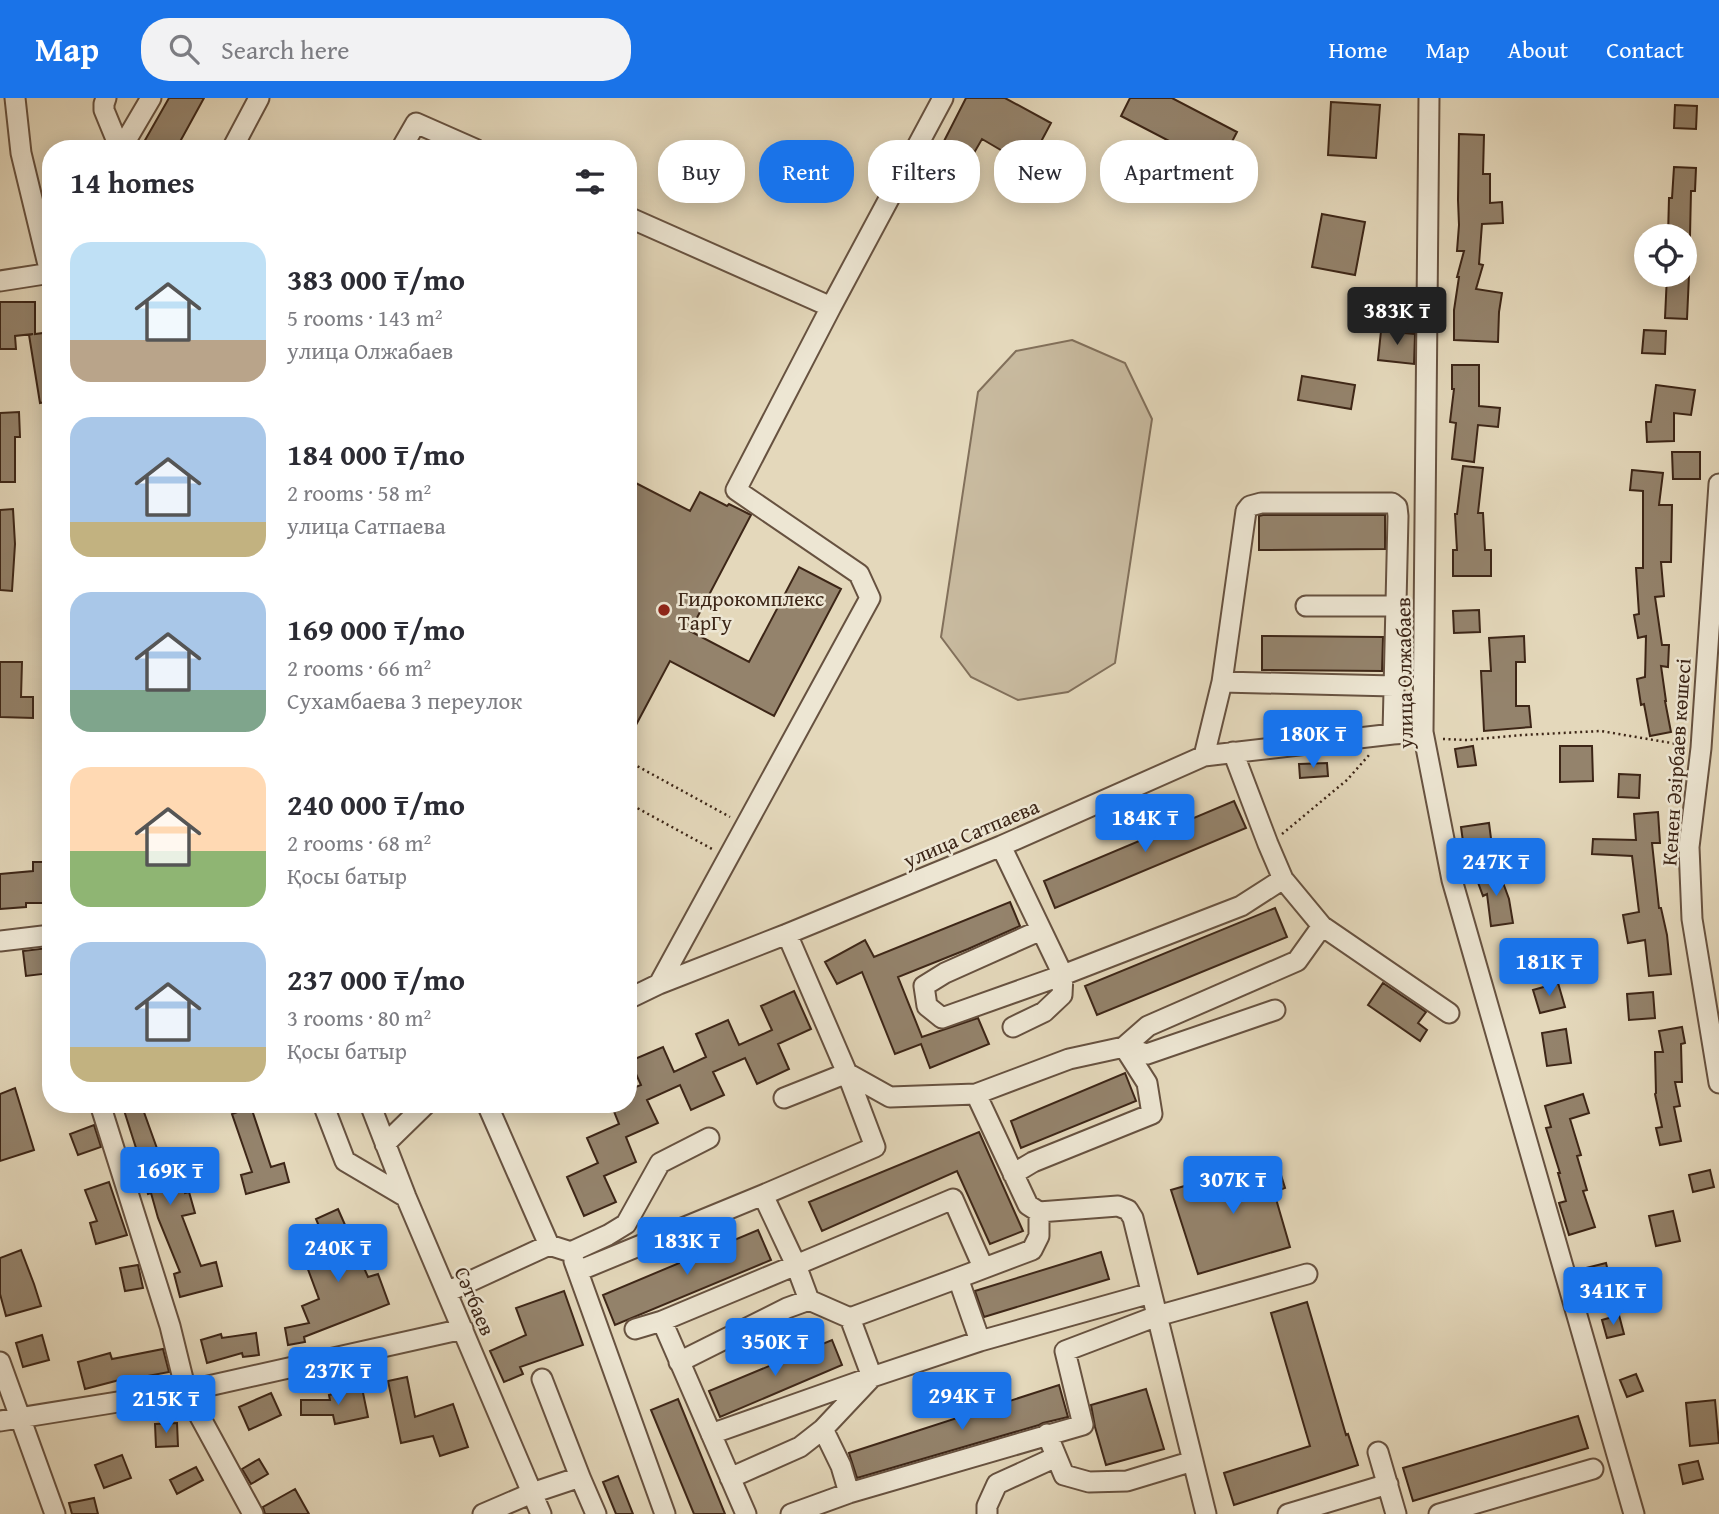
<!DOCTYPE html>
<html lang="en">
<head>
<meta charset="utf-8">
<style>
	body { margin:0; font-family:"Gentium Book Plus",serif; background:#f2f2f3; color:#2b2b33; height:100vh; display:flex; flex-direction:column; font-size:26px; white-space:nowrap }
	* { box-sizing:border-box; margin:0 }
	p { font-size:23px; color:#7c7c81 }
	.icon { flex:none; width:38px; height:38px; fill:none; stroke:currentColor; stroke-width:2; stroke-linecap:round; stroke-linejoin:round }
	.map { position:relative; flex:1; overflow:hidden }
	.sheet { position:absolute; left:42px; top:42px; width:595px; height:973px; display:flex; flex-direction:column; background:#fff; border-radius:28px; box-shadow:0 4px 18px #0003 }
	.sheet>* { flex:none }
	.top-card { position:absolute; left:658px; top:42px; width:665px; height:63px; display:flex; gap:14px }
	.controls { position:absolute; left:1634px; top:126px; display:grid; gap:14px }
	.controls a { display:grid; place-items:center; width:63px; height:63px; border-radius:50%; background:#fff; box-shadow:0 4px 18px #0003; font-size:35px }
	.price { position:absolute; translate:-50% -60px; padding:0 16px; border-radius:7px; background:#1a73e8; color:#fff; font-size:23px; line-height:46px; filter:drop-shadow(0 2px 4px #0008) }
	.price::after { content:''; position:absolute; left:50%; top:42px; width:21px; height:16px; margin-left:-10px; background:inherit; clip-path:polygon(0 0,100% 0,50% 100%) }
	.price.active { background:#222; color:#fff }
	ul { padding:0; list-style:none }
	li { display:flex; align-items:center; gap:21px; height:175px; padding:0 28px }
	li span { display:grid; place-items:center; flex:none; width:196px; height:140px; border-radius:21px; color:#555 }
	li>.icon { margin-inline-start:auto }
	span .icon { width:84px; height:84px; fill:#fffc; stroke-width:1 }
	li b { font-size:30px }
	h2 { display:flex; justify-content:space-between; align-items:center; height:84px; padding:0 28px; font-size:30px }
	.pill { padding:0 24px; border-radius:28px; background:#fff; box-shadow:0 4px 18px #0003; font-size:24px; line-height:63px }
	.pill.active { background:#1a73e8; color:#fff }
	header { display:flex; align-items:center; gap:42px; box-sizing:border-box; height:98px; padding:0 35px; background:#1a73e8; color:#fff }
	header strong { font-size:33px }
	nav { display:flex; gap:38px; margin-inline-start:auto; font-size:24px }
	.search { width:490px; height:63px; background:#f2f2f3; display:flex; align-items:center; gap:18px; box-sizing:border-box; padding:0 24px; border-radius:28px; color:#7c7c81; font-size:26px }
	.map>svg:first-child { display:block }
</style>
</head>
<body>
<header>
<strong>Map</strong>
<div class="search"><svg class="icon" aria-label="search" viewBox="0 0 24 24"><circle cx="10" cy="10" r="6"/><path d="M15 15l6 6"/></svg>Search here</div>
<nav><a>Home</a><a>Map</a><a>About</a><a>Contact</a></nav>
</header>
<div class="map">
<svg width="1719" height="1416" viewBox="0 0 1719 1416">
	<rect width="100%" height="100%" fill="#e4d8bb"/>
	<filter id="stains"><feTurbulence type="fractalNoise" baseFrequency=".00286" numOctaves="4"/><feColorMatrix values="0 0 0 0 .2 0 0 0 0 .09 0 0 0 0 .02 0 0 0 .5 -.17"/></filter>
	<radialGradient id="worn" r=".72"><stop offset=".6" stop-color="#630" stop-opacity="0"/><stop offset="1" stop-color="#630" stop-opacity=".3"/></radialGradient>
	<path fill="#c8ba9f" stroke="#82705b" stroke-width="2" d="M1072 242 1125 265 1152 321 1115 565 1068 594 1018 602 971 579 941 539 978 294 1016 253Z"/>
	<path fill="#94836c" stroke="#3d2617" stroke-width="2" d="M169 0H204L176 51H140Z
		M966 0H1005L1051 25 1028 68 982 41 959 81 944 73 940 51Z
		M1130 0H1172L1237 34 1219 69 1121 18Z
		M1331 4 1380 7 1376 60 1328 57Z
		M1675 7 1697 8 1696 31 1674 30Z
		M1459 36 1484 37 1483 76H1490V105L1502 104 1503 125 1482 126 1479 166 1483 167 1476 191 1502 195 1499 214 1498 244 1454 242V212L1459 179H1457L1464 153H1457L1459 127 1458 102Z
		M1674 69 1696 70 1695 93H1691L1690 138H1668L1669 100H1672Z
		M1322 116 1365 124 1355 177 1312 169Z
		M1667 177H1689L1687 221 1665 220Z
		M0 204H35V236L51 234V303L40 305 29 237 33 236 15 238 16 251H0Z
		M1644 232 1666 233 1665 256 1642 255Z
		M1381 233 1415 236 1414 266 1378 262Z
		M1452 267H1479V308L1500 310 1498 329 1478 327 1474 364 1452 361 1456 325 1450 324 1454 291H1452Z
		M1302 278 1355 287 1351 311 1298 302Z
		M1656 287 1695 292 1691 317 1674 315V343L1647 344 1646 324H1651Z
		M19 314 20 339H15V384H0V315Z
		M1672 354H1700V381H1673Z
		M1463 368 1483 370 1478 415H1483L1485 452H1491V478H1453V452H1457L1455 416H1457Z
		M1632 372 1663 375 1659 407H1672L1671 464H1661L1664 498 1655 499 1662 547H1669L1668 569 1661 568 1666 603H1665L1671 634 1650 638 1644 606 1641 607 1637 581 1645 579 1646 538 1638 540 1634 517 1639 516 1636 470H1643V393L1630 392Z
		M628 381 690 413 700 394 727 408 729 406 751 417 690 533 749 564 799 469 841 491 774 618 670 563 628 642Z
		M13 411 15 446 12 493 0 492V412Z
		M1263 417H1385V451L1259 452V418Z
		M1479 512 1480 534 1454 535 1453 513Z
		M1262 538 1383 539 1382 573 1262 572Z
		M1524 538 1525 564H1516V608H1529L1531 629 1484 633 1481 573H1491L1489 540Z
		M0 564H22L21 599H33V620L0 619Z
		M1473 648 1476 667 1458 669 1455 651Z
		M1560 648H1592L1593 683 1560 684Z
		M1327 665 1328 678 1300 680 1299 666Z
		M1619 676 1640 677 1639 700 1618 699Z
		M1234 703 1246 730 1055 810 1044 783Z
		M1658 714 1660 745H1652L1659 810H1661L1667 837 1671 876 1649 878 1645 842 1628 845 1623 817 1639 814 1632 758 1592 756 1593 741 1636 742 1634 716Z
		M1489 725 1492 748 1464 751 1461 729Z
		M33 764H51V805H26V809L0 811V776L33 773Z
		M1498 771 1509 801 1513 825 1491 828 1487 796 1483 798 1476 779Z
		M1010 804 1020 828 968 851 898 879 922 939 978 920 989 946 930 970 921 946 895 956 862 874 837 886 825 864 865 842 874 859Z
		M1275 810 1287 839 1097 917 1085 888Z
		M1538 847 1541 866 1518 870 1515 850Z
		M48 850 51 875 26 878 23 853Z
		M1383 885 1426 914 1418 925 1427 932 1420 943 1368 907Z
		M1558 885 1565 909 1540 915 1533 892Z
		M794 893 811 931 778 946 789 971 757 986 745 960 713 974 724 997 691 1012 680 987 647 1002 658 1025 626 1039 636 1064 604 1078 616 1104 584 1118 567 1079 598 1065 587 1040 619 1026 611 1006H628V992L641 987 630 963 663 949 674 974 706 959 696 936 728 922 739 947 772 932 761 908Z
		M1653 894 1655 920 1629 922 1627 896Z
		M1682 929 1685 945 1681 946 1682 984H1675L1680 1008 1674 1009 1681 1043 1660 1047 1656 1030 1662 1029 1655 996 1656 995 1655 954H1663L1659 933Z
		M1566 931 1571 965 1547 968 1542 935Z
		M1125 975 1136 1003 1021 1050 1011 1023Z
		M15 990 34 1052 0 1063V996Z
		M1583 996 1589 1015 1570 1021 1581 1057 1577 1058 1587 1092 1583 1093 1595 1129 1569 1137 1559 1105 1566 1103 1558 1075H1560L1546 1030 1551 1029 1545 1008Z
		M122 1006H141L163 1067 176 1063 185 1095 189 1094 195 1115 182 1118 201 1168 216 1164 222 1188 180 1199 174 1176 180 1174 158 1120 151 1095 148 1096 141 1072H143Z
		M251 1009 271 1069 284 1065 289 1084 246 1096 241 1077 252 1074 232 1016Z
		M94 1027 101 1049 78 1057 70 1036Z
		M979 1034 1023 1133 990 1146 957 1073 822 1133 809 1104Z
		M1276 1061 1285 1090 1274 1094 1290 1149 1198 1176 1171 1092Z
		M1710 1072 1714 1089 1693 1094 1689 1077Z
		M109 1084 127 1137 96 1146 90 1125 97 1123 85 1092Z
		M338 1111 368 1179 378 1176 389 1206 304 1239 305 1244 288 1247 285 1230 309 1225 302 1208 319 1201 306 1166 331 1157 316 1121Z
		M1673 1113 1680 1143 1656 1148 1649 1118Z
		M758 1132 771 1162 615 1227 603 1197Z
		M21 1152 34 1186 41 1208 6 1218 0 1196V1160Z
		M1101 1154 1109 1181 984 1219 975 1193Z
		M1606 1165 1610 1182 1586 1188 1582 1171Z
		M138 1167 143 1190 125 1193 120 1170Z
		M564 1193 583 1247 520 1269 523 1276 504 1284 490 1253 526 1237 516 1210Z
		M1307 1204 1346 1337 1348 1336 1358 1367 1234 1407 1224 1375 1310 1348 1271 1215Z
		M1619 1217 1624 1236 1607 1240 1602 1222Z
		M256 1235 259 1257 243 1259 242 1255 207 1265 201 1242 221 1236 222 1240Z
		M42 1237 49 1262 23 1269 16 1245Z
		M832 1242 842 1267 720 1319 709 1293Z
		M163 1251 169 1274 132 1281 131 1279 85 1291 78 1264 110 1255 112 1261Z
		M1636 1276 1643 1293 1627 1299 1620 1282Z
		M407 1279 415 1319 453 1306 468 1349 440 1358 433 1338 401 1345 388 1283Z
		M1059 1287 1068 1319 1043 1325 1039 1327 857 1380 849 1355Z
		M362 1290 368 1319 335 1326 333 1317H301V1302H330L329 1297Z
		M1146 1291 1164 1351 1106 1367 1095 1329 1091 1307Z
		M271 1295 281 1317 249 1332 239 1309Z
		M678 1301 725 1416H694L651 1312Z
		M1715 1302 1719 1345 1690 1348 1686 1305Z
		M1578 1318 1588 1350 1413 1403 1403 1370Z
		M177 1325 178 1348 156 1349 155 1326Z
		M122 1357 131 1380 104 1390 95 1367Z
		M259 1361 268 1376 251 1386 242 1371Z
		M1698 1363 1703 1381 1683 1386 1679 1367Z
		M196 1369 203 1382 177 1396 170 1382Z
		M618 1378 633 1416H616L603 1384Z
		M295 1391 309 1416H265L263 1409Z
		M94 1400 98 1416H72L69 1405Z"/>
	<g fill="none" stroke-linecap="round" stroke-linejoin="round">
		<g stroke="#675240" stroke-width="23">
			<path id="minor" d="M15 0 21 55 51 179
				M106 0 104 6V12L120 51
				M1429 0 1423 634 1452 782 1634 1416
				M121 51 151 0
				M232 51 259 0
				M401 51 416 25 475 51
				M628 119 831 209 943 0
				M0 183 51 175
				M1719 386 1701 650 1689 749 1692 821 1719 985
				M1306 508H1396
				M1222 584 1394 588
				M1233 654 1268 746 1283 781 1322 828 1449 915
				M1204 658 1222 584 1246 413 1250 408 1261 405H1392L1397 409 1398 418 1393 636
				M1001 748 1063 877 942 920 927 908 924 888 945 875 1041 832
				M0 843 51 837
				M659 886 870 500 859 476 736 392 831 209
				M628 901 659 886 787 836 1001 748 1204 658 1393 636 1423 634
				M1013 929 1044 914 1062 897 1063 877 1241 808 1283 781
				M976 996 1069 961 1124 949 1147 956 1275 912
				M784 1000 847 975 890 999 976 996 1028 1107 1039 1114 1118 1108 1128 1112 1133 1120 1206 1416
				M100 1006 170 1228 186 1293 253 1416
				M323 1006 345 1063 406 1099
				M370 1006 406 1099 541 1416
				M487 1006 549 1147
				M385 1046 426 1006
				M1013 1076 1033 1064 1152 1016 1147 985 1124 949 1148 928 1297 863 1322 828
				M574 1163 665 1416
				M578 1173 763 1097 875 1049 847 975 787 836
				M958 1180 1032 1152 1039 1138V1114
				M447 1194 549 1147 571 1154 608 1137 626 1126 660 1065 709 1040
				M850 1220 809 1202 796 1167 953 1101 983 1169
				M662 1223 746 1416
				M635 1231 662 1223 796 1167 763 1097
				M0 1264 55 1416
				M679 1264 787 1210 809 1202
				M0 1323 186 1293 463 1231
				M823 1331 841 1368 849 1395
				M711 1336 872 1279 980 1243 1151 1195
				M1047 1336 1064 1377 1089 1384 1127 1383 1193 1363
				M1378 1354 1396 1416
				M580 1379 596 1416
				M730 1380 800 1349 823 1331 872 1279 850 1220 958 1180 980 1243
				M483 1416 532 1395 580 1379 542 1281
				M791 1416 849 1395 1083 1327 1065 1253 1157 1218 1307 1176
				M987 1416V1408L997 1386 1056 1359
				M1288 1416 1388 1386
				M1439 1416 1593 1371"/>
		</g>
		<path stroke="#3d2617" stroke-width="2.5" stroke-dasharray="2 3.5" stroke-linecap="butt" d="M1443 641 1467 642 1523 637 1601 633 1683 647
			M628 663 730 719
			M628 705 714 752
			M1282 736 1347 682 1370 656"/>
		<use href="#minor" stroke="#ede6d3" stroke-width="19"/>
	</g>
	<circle fill="#8f2418" stroke="#ede6d3" stroke-width="2.5" cx="664" cy="512" r="7"/>
	<g text-anchor="middle" dominant-baseline="central" stroke-width="5" stroke-linejoin="round" paint-order="stroke">
		<g font-size="21" fill="#3d2617" stroke="#ede6d3" text-anchor="start">
			<text x="678" y="500">Гидрокомплекс<tspan x="678" dy="24">ТарГу</tspan></text>
		</g>
		<g font-size="21" fill="#3d2617" stroke="#ede6d3">
			<text transform="translate(1404 575) rotate(-91)">улица Олжабаев</text>
			<text transform="translate(1676 664) rotate(-86)">Кенен Әзірбаев көшесі</text>
			<text transform="translate(971 735) rotate(-23)">улица Сатпаева</text>
			<text transform="translate(475 1203) rotate(67)">Сәтбаев</text>
		</g>
	</g>
	<rect width="100%" height="100%" filter="url(#stains)"/>
	<rect width="100%" height="100%" fill="url(#worn)"/>
</svg>
<div class="controls">
<a><svg class="icon" aria-label="locate" viewBox="0 0 24 24"><circle cx="12" cy="12" r="6"/><path d="M12 2v4M12 18v4M2 12h4M18 12h4"/></svg></a>
</div>
<b class="price active" style="left:1397px;top:249px">383K ₸</b>
<b class="price" style="left:1313px;top:672px">180K ₸</b>
<b class="price" style="left:1145px;top:756px">184K ₸</b>
<b class="price" style="left:1496px;top:800px">247K ₸</b>
<b class="price" style="left:1549px;top:900px">181K ₸</b>
<b class="price" style="left:170px;top:1109px">169K ₸</b>
<b class="price" style="left:1233px;top:1118px">307K ₸</b>
<b class="price" style="left:687px;top:1179px">183K ₸</b>
<b class="price" style="left:338px;top:1186px">240K ₸</b>
<b class="price" style="left:1613px;top:1229px">341K ₸</b>
<b class="price" style="left:775px;top:1280px">350K ₸</b>
<b class="price" style="left:338px;top:1309px">237K ₸</b>
<b class="price" style="left:962px;top:1334px">294K ₸</b>
<b class="price" style="left:166px;top:1337px">215K ₸</b>
<div class="top-card">
<a class="pill">Buy</a>
<a class="pill active">Rent</a>
<a class="pill">Filters</a>
<a class="pill">New</a>
<a class="pill">Apartment</a>
</div>
<section class="sheet">
<h2>14 homes<svg class="icon" aria-label="filters" viewBox="0 0 24 24"><path d="M4 7h16M4 17h16"/><circle cx="9" cy="7" r="2"/><circle cx="15" cy="17" r="2"/></svg></h2>
<ul>
<li><span style="background:linear-gradient(#bfe0f5 70%,#b9a48a 0)"><svg class="icon" aria-label="home" viewBox="0 0 24 24"><path d="M3 11l9-7 9 7M6 9v11h12V9"/></svg></span><div><b>383 000 ₸/mo</b><p>5 rooms · 143 m²</p><p>улица Олжабаев</p></div></li>
<li><span style="background:linear-gradient(#a9c7e8 75%,#c2b280 0)"><svg class="icon" aria-label="home" viewBox="0 0 24 24"><path d="M3 11l9-7 9 7M6 9v11h12V9"/></svg></span><div><b>184 000 ₸/mo</b><p>2 rooms · 58 m²</p><p>улица Сатпаева</p></div></li>
<li><span style="background:linear-gradient(#a9c7e8 70%,#7fa58c 0)"><svg class="icon" aria-label="home" viewBox="0 0 24 24"><path d="M3 11l9-7 9 7M6 9v11h12V9"/></svg></span><div><b>169 000 ₸/mo</b><p>2 rooms · 66 m²</p><p>Сухамбаева 3 переулок</p></div></li>
<li><span style="background:linear-gradient(#ffd9b3 60%,#8fb573 0)"><svg class="icon" aria-label="home" viewBox="0 0 24 24"><path d="M3 11l9-7 9 7M6 9v11h12V9"/></svg></span><div><b>240 000 ₸/mo</b><p>2 rooms · 68 m²</p><p>Қосы батыр</p></div></li>
<li><span style="background:linear-gradient(#a9c7e8 75%,#c2b280 0)"><svg class="icon" aria-label="home" viewBox="0 0 24 24"><path d="M3 11l9-7 9 7M6 9v11h12V9"/></svg></span><div><b>237 000 ₸/mo</b><p>3 rooms · 80 m²</p><p>Қосы батыр</p></div></li>
</ul>
</section>
</div>
</body>
</html>
